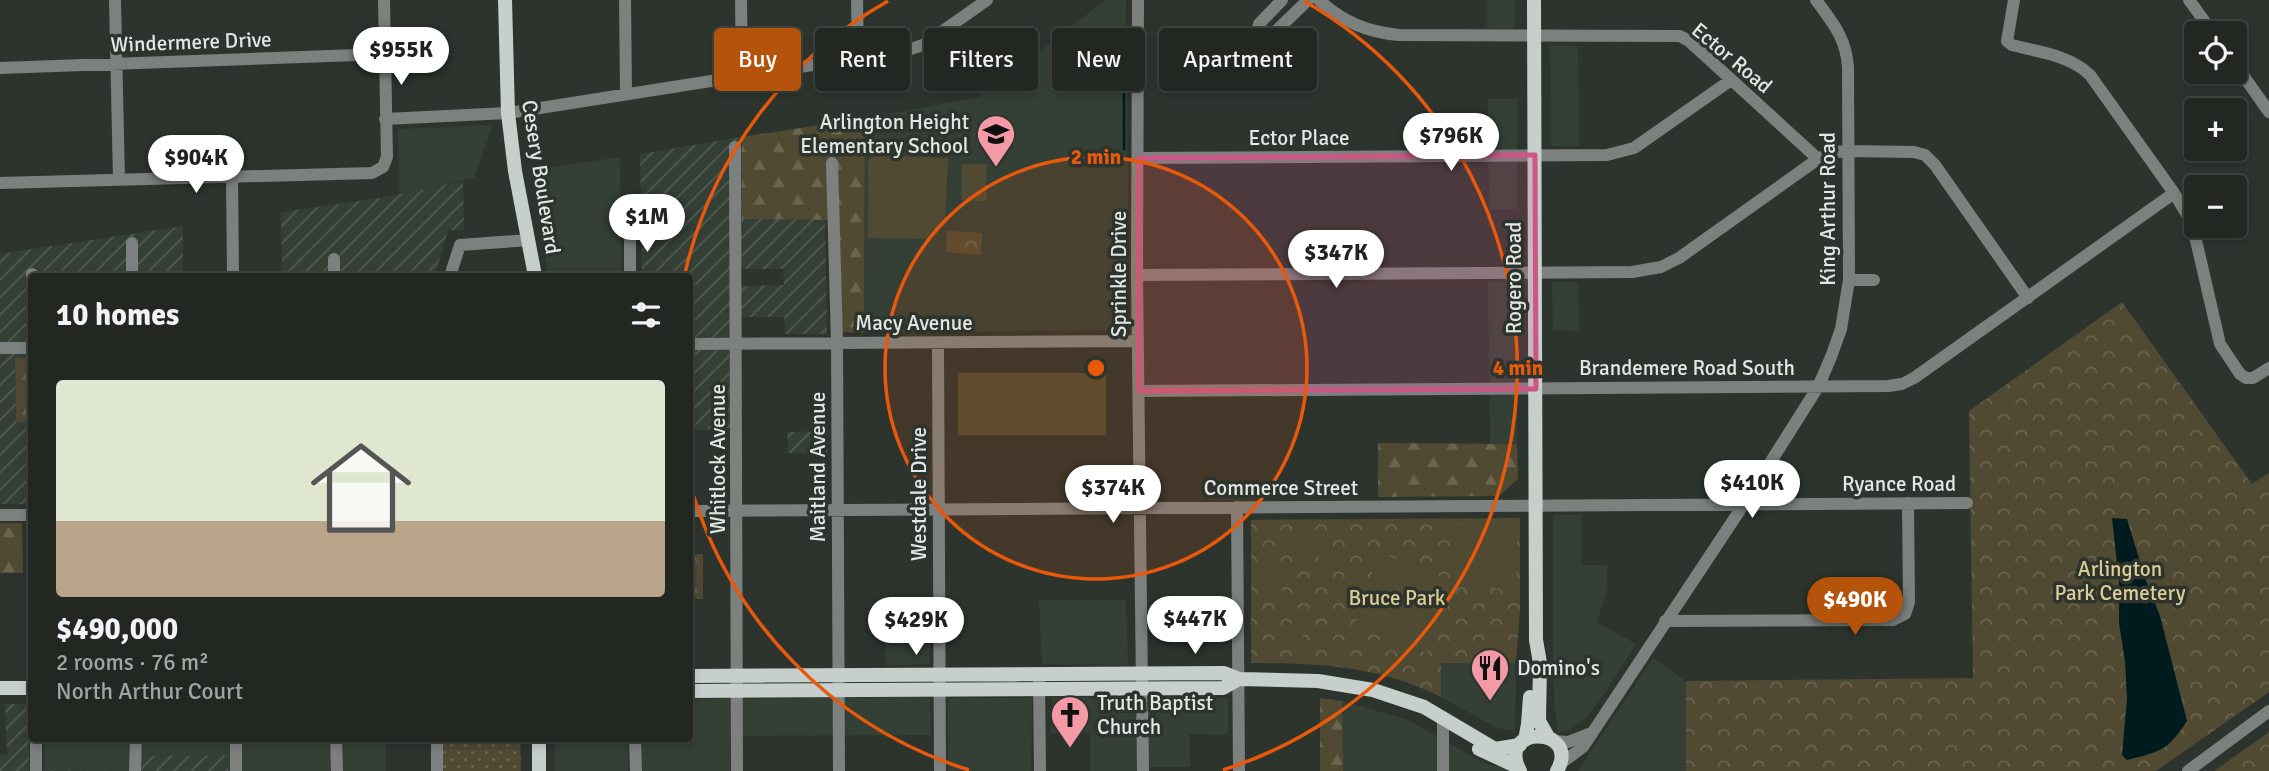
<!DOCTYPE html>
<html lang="en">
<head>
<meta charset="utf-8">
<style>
	body { margin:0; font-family:Signika,sans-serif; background:#2e332f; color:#f1f3f6; height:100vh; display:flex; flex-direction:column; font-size:26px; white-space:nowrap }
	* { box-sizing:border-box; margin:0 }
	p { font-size:23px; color:#a2a5a5 }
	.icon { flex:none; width:38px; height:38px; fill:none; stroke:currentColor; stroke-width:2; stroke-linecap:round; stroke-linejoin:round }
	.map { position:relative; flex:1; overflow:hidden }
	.sheet { position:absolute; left:28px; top:273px; width:665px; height:469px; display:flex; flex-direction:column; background:#222722; border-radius:7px; box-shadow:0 4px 10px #0003,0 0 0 2px #3f4440 }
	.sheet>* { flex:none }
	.guide { position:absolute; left:714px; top:28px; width:665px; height:63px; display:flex; gap:14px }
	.tools { position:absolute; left:2184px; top:21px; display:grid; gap:14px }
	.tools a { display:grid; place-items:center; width:63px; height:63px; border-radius:7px; background:#222722; box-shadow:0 4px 10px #0003,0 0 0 2px #3f4440; font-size:35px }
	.price { position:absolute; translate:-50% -60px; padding:0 16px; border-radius:24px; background:#fff; color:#222; font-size:23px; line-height:46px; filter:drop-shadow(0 2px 4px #0008) }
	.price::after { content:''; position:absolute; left:50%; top:42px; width:21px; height:16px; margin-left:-10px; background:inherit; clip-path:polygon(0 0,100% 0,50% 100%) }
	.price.active { background:#b45309; color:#fff }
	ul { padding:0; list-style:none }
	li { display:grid; align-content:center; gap:14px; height:371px; padding:0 28px }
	li span { display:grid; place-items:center; height:217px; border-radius:7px; color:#555 }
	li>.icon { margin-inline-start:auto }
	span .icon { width:126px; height:126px; fill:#fffc; stroke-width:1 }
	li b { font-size:30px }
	h2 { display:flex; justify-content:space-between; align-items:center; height:84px; padding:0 28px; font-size:30px }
	.pill { padding:0 24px; border-radius:7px; background:#222722; box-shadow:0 4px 10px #0003,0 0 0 2px #3f4440; font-size:24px; line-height:63px }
	.pill.active { background:#b45309; color:#fff }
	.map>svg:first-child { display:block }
</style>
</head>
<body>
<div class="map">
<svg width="2269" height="771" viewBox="0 0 2269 771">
	<defs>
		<pattern id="industrial-furrows" width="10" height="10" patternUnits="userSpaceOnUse" patternTransform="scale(1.75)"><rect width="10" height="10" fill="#343f36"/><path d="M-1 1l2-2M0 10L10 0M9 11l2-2" fill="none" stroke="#515b53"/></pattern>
		<pattern id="grass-dots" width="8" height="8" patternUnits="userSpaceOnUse" patternTransform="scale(1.75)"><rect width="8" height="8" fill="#514a33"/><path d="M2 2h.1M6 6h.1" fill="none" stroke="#6a6450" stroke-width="1.8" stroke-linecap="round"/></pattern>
		<pattern id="forest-firs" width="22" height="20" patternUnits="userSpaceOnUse" patternTransform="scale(1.75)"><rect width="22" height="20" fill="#514a33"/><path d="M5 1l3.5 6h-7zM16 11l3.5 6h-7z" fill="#6a6450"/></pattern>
		<pattern id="park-crowns" width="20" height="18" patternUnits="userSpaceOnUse" patternTransform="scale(1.75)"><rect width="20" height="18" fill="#514a33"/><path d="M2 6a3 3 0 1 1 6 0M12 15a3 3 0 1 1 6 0" fill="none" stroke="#6a6450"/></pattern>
	</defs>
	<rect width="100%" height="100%" fill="#2d342e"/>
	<path fill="#343f36" d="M1106 0H1126L1129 330 864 333 865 118 979 97Z
		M1487 0H1515V29L1487 28Z
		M1550 46H1578L1579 146H1551Z
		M1488 99H1517V209H1489Z
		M493 125 474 178 399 194 398 129Z
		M620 157 622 276H548L531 170Z
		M1488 282H1517V444L1490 443Z
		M1552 282H1578L1579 331 1553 330Z
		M1553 515H1581V565H1607V591L1597 622 1636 644 1607 690 1586 718 1570 730 1558 733 1554 705 1553 655Z
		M930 599V664L886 666 884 600Z
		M1039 600H1126L1128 665 1042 664Z
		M1653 658 1686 681V771H1578Z
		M1441 663H1516L1515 731 1497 728 1441 697Z
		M930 697 931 735 730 736V771H641V739L690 738V699Z
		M1053 697 1228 698V735L1190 734V767H1146L1145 771H1090V732L1051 733Z
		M948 698H1032L1031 771H948Z
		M1342 701 1406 719 1486 764 1504 768H1525L1527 771H1343Z
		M44 739H386V771H228L227 755 141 756 130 771 45 770Z
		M555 739H628V771H555Z"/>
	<path fill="url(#industrial-furrows)" fill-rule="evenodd" d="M742 137V219L825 218 827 334H785L784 317H741L742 334 729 335 730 429 690 430V276H642L640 154ZM740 269H783L784 285 740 286Z
		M463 181 464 230H448L435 276H282L281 212 380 198Z
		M183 226V276H32L31 358 15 359 16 422 31 423V504H0V254Z
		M827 431 828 454 788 453 787 432Z
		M5 704H28L29 770 129 771 141 756 228 755V771H0V755H7Z"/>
	<path fill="url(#grass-dots)" d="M443 739H520L521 771H443Z"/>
	<path fill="url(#forest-firs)" d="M865 118 864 333 841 332 836 220 742 219V137Z
		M15 358H31V423L16 422Z
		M1378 443 1517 444 1518 479 1499 496 1378 497Z
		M0 523H22L23 573H0Z
		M1320 698 1342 701 1343 771H1320Z"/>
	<path fill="url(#park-crowns)" d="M947 231 982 233 981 255 946 252Z
		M2122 302 2252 484 2269 473V692L2156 771H1686V681L1973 678 1969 411Z
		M1520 518V609L1516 663H1441V697C1379 666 1319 663 1251 663V520Z
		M690 554H703V599H690Z
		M2269 732V771H2214Z"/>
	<path fill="#514a33" d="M872 155 948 158 945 223 928 239 868 238V161Z
		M962 164H987L986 201 961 200Z
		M958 373H1106V435H958Z
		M1508 524 1517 535 1516 592 1451 579 1454 525Z
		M1318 538H1333V569L1319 570Z
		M1296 539H1310L1311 570H1297Z
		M1380 553 1453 581 1426 653 1359 626 1355 615Z
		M1261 559H1281L1282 596H1261Z
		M1291 623H1303V648L1292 647Z"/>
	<path fill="#001b1e" d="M2112 518 2127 519 2145 578 2160 616 2187 721C2167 751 2162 751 2127 760L2122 755 2127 699 2125 661 2119 623V581Z"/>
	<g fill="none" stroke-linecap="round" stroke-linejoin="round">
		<path stroke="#001b1e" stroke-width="2.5" d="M1124 48V149"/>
		<path stroke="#7c807f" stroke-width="12" d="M115 0 119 180
			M625 0 626 93
			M741 0 742 76
			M857 0 858 57
			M1138 0 1137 275 1143 771
			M1282 0 1259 24 1257 32C1263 38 1266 38 1272 35L1308 0
			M1319 0C1343 22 1367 32 1399 35L1680 36 1689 41 1818 159
			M2014 0 2007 41 2012 45C2038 52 2070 55 2090 75L2174 193 2192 223 2220 344 2240 374 2246 378H2253L2269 368
			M2189 0 2213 33
			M2235 64 2269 112
			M0 68 384 54
			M385 119 508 113 908 50 923 45 987 0
			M735 147 737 771
			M1139 158 1607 155 1634 148 1731 80
			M832 163 837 343 839 771
			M232 177 233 276
			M0 183 372 173 383 167 387 157 384 0
			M132 243V276
			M32 274V276
			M1137 275 1632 272 1661 267 1679 258 1818 159 1832 152 1848 151 1914 152 1925 155 1935 165 2028 298
			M334 276V259
			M450 276 460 245 529 240
			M630 276V231
			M1849 280H1874
			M938 343 940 771
			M690 344 1138 341
			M0 348H32
			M1139 391 1888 386 1902 384 1914 378 2174 193
			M1237 507 1239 771
			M690 511 1967 503
			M0 515H32
			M1665 621 1893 620 1905 614 1909 602 1908 503
			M1039 680 1040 771
			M236 738V771
			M336 738 337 771
			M437 738V771
			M635 738 636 771
			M1554 741 1568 742 1591 733
			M1560 764 1583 747 1744 504 1818 387 1831 357 1841 329 1849 280 1848 67C1846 38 1833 23 1816 0
			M36 771V738
			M135 771 136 738
			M1443 771V717
			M2188 771 2269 711"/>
		<path stroke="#c6cfcc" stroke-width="14" d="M505 0 508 113 515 171 535 276
			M1534 0 1536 640 1540 663 1539 721 1548 737
			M690 676 1224 673 1239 679 1318 681 1373 690 1424 707 1495 749 1520 745
			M0 688H32
			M690 691 1223 688 1239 679
			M1525 740 1528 724 1530 697
			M1479 749 1518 767
			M539 771V738
			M1520 771C1495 724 1582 726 1557 771"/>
	</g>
	<path fill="#cc5684" fill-opacity="0.2" stroke="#cc5684" stroke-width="5" stroke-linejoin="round" d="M1535 155 1536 389 1139 391V158Z"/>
	<circle cx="1096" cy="368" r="211" fill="#e8590c" fill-opacity=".12"/>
	<g fill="none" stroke="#e8590c" stroke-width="3.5">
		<circle cx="1096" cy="368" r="211"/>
		<path d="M969 770A422 422 0 0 1 690 484M685 273A422 422 0 0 1 888 1M1304 1A422 422 0 0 1 1223 770"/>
	</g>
	<defs>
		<g id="school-pin" transform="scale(2.0125)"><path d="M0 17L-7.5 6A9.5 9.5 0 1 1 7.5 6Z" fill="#f49aa6" stroke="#2d342e"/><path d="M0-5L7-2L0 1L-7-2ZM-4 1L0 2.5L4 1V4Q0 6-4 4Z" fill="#111"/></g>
		<g id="restaurant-pin" transform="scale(2.0125)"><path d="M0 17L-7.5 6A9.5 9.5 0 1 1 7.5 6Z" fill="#f49aa6" stroke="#2d342e"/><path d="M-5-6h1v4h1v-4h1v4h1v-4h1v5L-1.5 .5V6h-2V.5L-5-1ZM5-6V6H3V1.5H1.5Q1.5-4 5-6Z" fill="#111"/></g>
		<g id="church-pin" transform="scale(2.0125)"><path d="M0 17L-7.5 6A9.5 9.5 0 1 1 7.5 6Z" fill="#f49aa6" stroke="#2d342e"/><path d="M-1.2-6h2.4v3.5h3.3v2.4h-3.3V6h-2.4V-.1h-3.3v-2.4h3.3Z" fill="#111"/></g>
	</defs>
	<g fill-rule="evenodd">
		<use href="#school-pin" x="996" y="134"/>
		<use href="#restaurant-pin" x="1490" y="668"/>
		<use href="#church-pin" x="1070" y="715"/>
	</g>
	<g text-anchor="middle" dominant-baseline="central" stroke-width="7" stroke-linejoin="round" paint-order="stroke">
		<g font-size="21" fill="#e3e7e3" stroke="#2d342e">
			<text transform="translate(191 42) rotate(-2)">Windermere Drive</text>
			<text transform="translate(1732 58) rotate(40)">Ector Road</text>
			<text x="1299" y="138">Ector Place</text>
			<text transform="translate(541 177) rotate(81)">Cesery Boulevard</text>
			<text transform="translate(1828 209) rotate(-90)">King Arthur Road</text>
			<text transform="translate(1119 274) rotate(-90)">Sprinkle Drive</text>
			<text transform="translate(1514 278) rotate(-90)">Rogero Road</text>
			<text x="914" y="323">Macy Avenue</text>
			<text x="1687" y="368">Brandemere Road South</text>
			<text transform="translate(718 459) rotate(-90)">Whitlock Avenue</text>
			<text transform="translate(818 467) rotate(-90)">Maitland Avenue</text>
			<text x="1899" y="484">Ryance Road</text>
			<text x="1281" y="488">Commerce Street</text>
			<text transform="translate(919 494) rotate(-90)">Westdale Drive</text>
		</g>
		<g font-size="21" fill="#e3e7e3" stroke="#2d342e" text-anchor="start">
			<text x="969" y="122" text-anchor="end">Arlington Height<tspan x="969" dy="24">Elementary School</tspan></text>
			<text x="1517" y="668">Domino's</text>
			<text x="1097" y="703">Truth Baptist<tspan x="1097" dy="24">Church</tspan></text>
		</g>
		<g font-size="21" fill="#ddcd94" stroke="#2d342e">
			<text x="2120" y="569">Arlington<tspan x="2120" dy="24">Park Cemetery</tspan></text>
			<text x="1397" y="598">Bruce Park</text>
		</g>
	</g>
	<circle cx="1096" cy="368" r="10" fill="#e8590c" stroke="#2d342e" stroke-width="3.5"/>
	<g font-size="21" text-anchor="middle" font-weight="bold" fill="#e8590c" stroke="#2d342e" stroke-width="7" stroke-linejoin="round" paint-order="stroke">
		<text x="1096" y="164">2 min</text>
		<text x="1518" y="375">4 min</text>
	</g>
</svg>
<div class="tools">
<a><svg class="icon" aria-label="locate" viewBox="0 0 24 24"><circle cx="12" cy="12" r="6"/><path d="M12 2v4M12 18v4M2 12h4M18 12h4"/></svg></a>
<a>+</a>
<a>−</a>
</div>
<b class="price" style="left:401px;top:87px">$955K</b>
<b class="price" style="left:1451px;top:173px">$796K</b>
<b class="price" style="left:196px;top:195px">$904K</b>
<b class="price" style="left:647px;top:254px">$1M</b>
<b class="price" style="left:1336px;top:290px">$347K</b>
<b class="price" style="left:1752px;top:520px">$410K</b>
<b class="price" style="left:1113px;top:525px">$374K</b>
<b class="price active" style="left:1855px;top:637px">$490K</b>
<b class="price" style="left:1195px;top:656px">$447K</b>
<b class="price" style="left:916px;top:657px">$429K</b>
<div class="guide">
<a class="pill active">Buy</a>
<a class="pill">Rent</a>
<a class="pill">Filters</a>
<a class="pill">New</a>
<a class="pill">Apartment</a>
</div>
<section class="sheet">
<h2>10 homes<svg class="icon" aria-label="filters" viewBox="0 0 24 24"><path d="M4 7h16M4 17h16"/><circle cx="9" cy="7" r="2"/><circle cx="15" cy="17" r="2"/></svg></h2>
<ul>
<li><span style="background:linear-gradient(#dfe7d0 65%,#b9a48a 0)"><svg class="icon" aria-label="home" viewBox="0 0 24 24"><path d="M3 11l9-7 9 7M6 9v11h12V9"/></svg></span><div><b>$490,000</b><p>2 rooms · 76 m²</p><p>North Arthur Court</p></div></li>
</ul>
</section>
</div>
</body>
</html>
